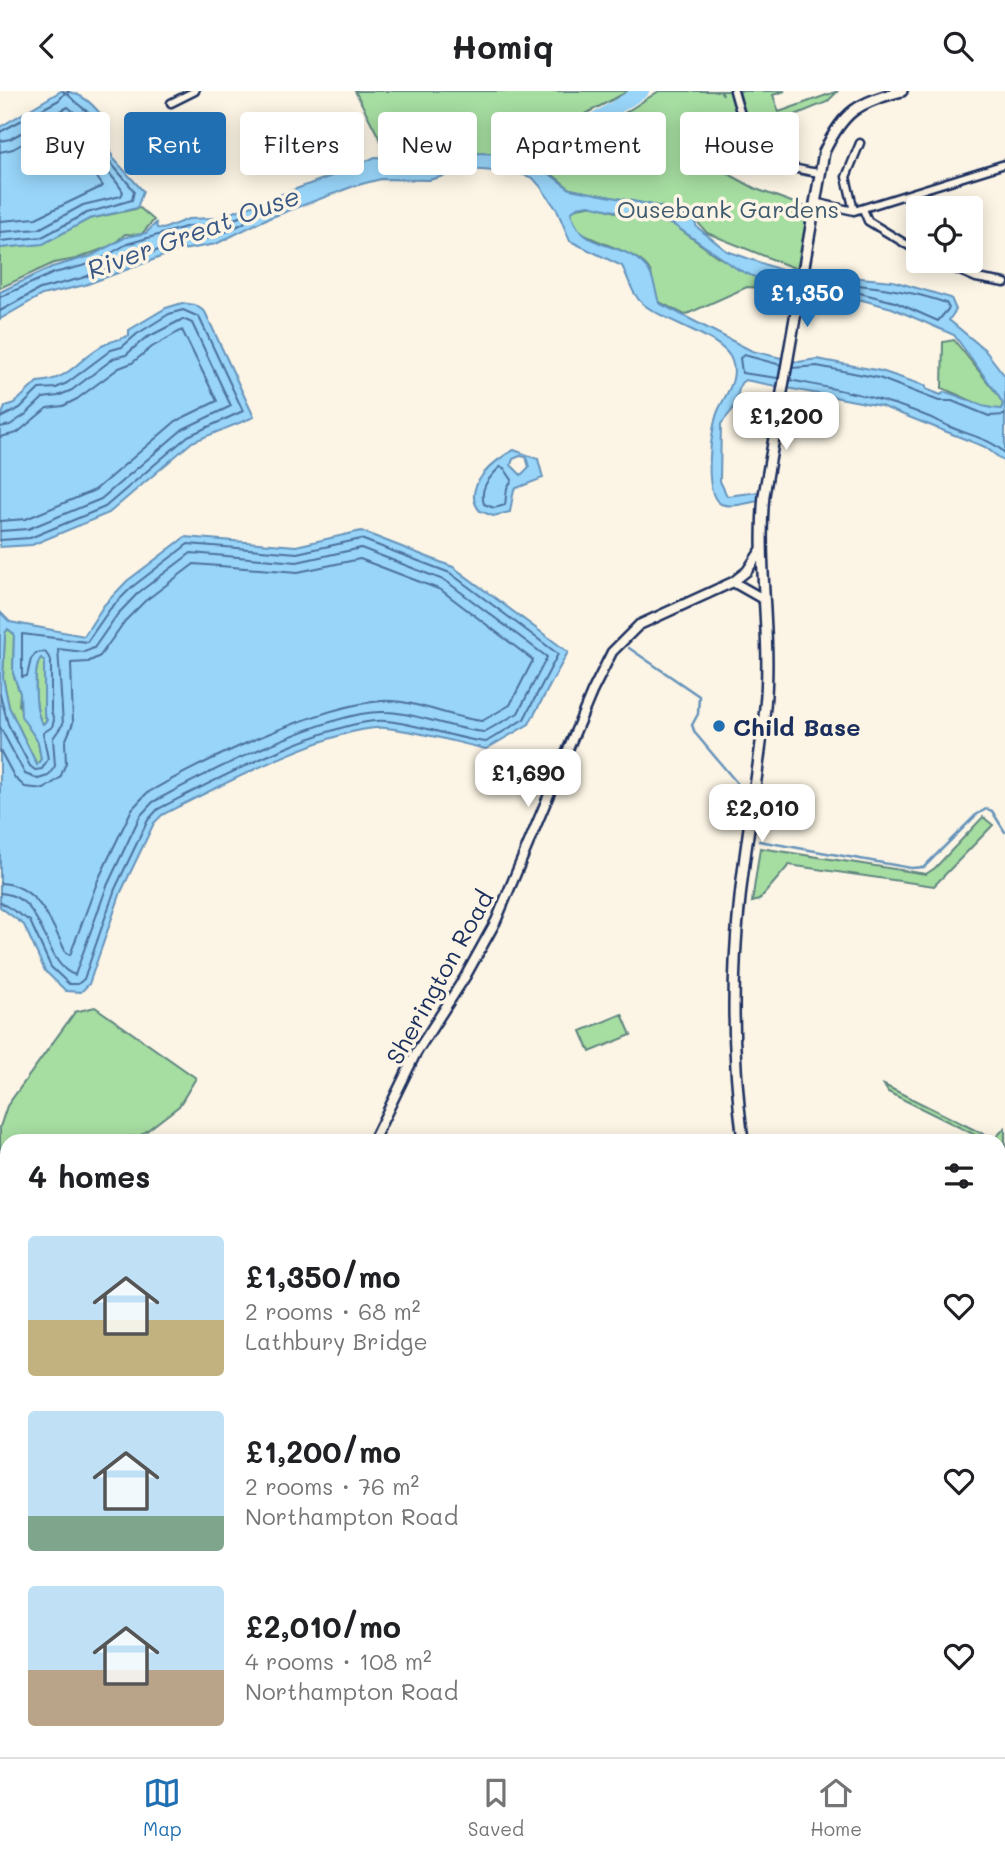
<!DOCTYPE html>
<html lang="en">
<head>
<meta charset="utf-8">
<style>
	body { margin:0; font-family:Mali,sans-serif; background:#f6f6f6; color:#202124; height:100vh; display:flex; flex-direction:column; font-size:26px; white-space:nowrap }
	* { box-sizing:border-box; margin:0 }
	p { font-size:23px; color:#757577 }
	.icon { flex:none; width:38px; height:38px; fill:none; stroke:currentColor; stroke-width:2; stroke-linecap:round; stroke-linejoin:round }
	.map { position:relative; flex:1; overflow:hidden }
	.details { position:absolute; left:0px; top:1043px; width:1006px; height:623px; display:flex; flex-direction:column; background:#fff; border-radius:21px 21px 0 0; box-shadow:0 4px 18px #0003 }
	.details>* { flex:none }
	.top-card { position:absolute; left:21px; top:21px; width:964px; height:63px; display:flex; gap:14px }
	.buttons { position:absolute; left:906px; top:105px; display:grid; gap:14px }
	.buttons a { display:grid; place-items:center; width:77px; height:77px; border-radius:7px; background:#fff; box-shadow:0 4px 18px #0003; font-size:35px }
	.price { position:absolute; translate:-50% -60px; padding:0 16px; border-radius:14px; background:#fff; color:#222; font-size:23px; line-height:46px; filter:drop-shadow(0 2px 4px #0008) }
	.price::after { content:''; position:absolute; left:50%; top:42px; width:21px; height:16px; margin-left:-10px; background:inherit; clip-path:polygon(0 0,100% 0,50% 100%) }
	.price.active { background:#1f6fb2; color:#fff }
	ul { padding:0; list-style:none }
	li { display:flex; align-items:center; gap:21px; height:175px; padding:0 28px }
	li span { display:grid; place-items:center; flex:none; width:196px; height:140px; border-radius:7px; color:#555 }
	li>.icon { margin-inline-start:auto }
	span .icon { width:84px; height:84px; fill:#fffc; stroke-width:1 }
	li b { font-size:30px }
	h2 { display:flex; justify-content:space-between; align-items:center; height:84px; padding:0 28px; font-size:30px }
	.chip { padding:0 24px; border-radius:7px; background:#fff; box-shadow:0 4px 18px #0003; font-size:24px; line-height:63px }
	.chip.active { background:#1f6fb2; color:#fff }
	header { display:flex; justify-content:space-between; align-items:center; height:91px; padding:0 28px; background:#fff; font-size:32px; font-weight:700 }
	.dock { display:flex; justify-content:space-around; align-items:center; height:98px; border-top:2px solid #e0e0e0; background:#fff; font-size:19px; color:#757577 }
	.dock a { display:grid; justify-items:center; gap:4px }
	.dock .active { color:#1f6fb2 }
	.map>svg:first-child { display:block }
</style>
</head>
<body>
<header><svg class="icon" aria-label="back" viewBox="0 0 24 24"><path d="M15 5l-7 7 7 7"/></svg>Homiq<svg class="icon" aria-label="search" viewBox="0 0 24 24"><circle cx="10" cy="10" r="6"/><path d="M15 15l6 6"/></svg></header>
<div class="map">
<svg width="1005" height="1666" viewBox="0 0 1005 1666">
	<rect width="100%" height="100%" fill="#fcf5e5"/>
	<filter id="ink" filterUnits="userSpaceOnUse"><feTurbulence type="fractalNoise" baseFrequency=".0143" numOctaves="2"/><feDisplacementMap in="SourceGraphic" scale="14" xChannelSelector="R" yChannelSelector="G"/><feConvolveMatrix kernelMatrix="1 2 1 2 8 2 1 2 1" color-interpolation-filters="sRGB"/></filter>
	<g filter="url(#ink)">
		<path fill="#a6dda1" stroke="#608680" stroke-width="2" d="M355 0H629L558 37 522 63 389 66Z
			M659 0H720L723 4 721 0H731L740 24 739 32 714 75 756 98 808 117 799 179 707 142 693 126 662 116 570 98 542 75Z
			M739 0H785L773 4 779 21 838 0 827 11 768 35 752 46Z
			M594 114 621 123H649L674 134 718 166 780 198 747 196 685 224 653 208C653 199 654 188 650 180 640 160 592 152 573 137L571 118Z
			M140 117 154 129 141 144 125 143 113 154 76 168 54 172 0 197V157L40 153 89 128Z
			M954 249 998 304 1003 313 1001 318H990L942 297 943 251Z
			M8 538 14 543 13 582 20 602 19 614 38 651 41 668 37 674 9 616 3 587 5 542Z
			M41 567 44 570V623L47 629 43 633C34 623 33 576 41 567Z
			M983 726 993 734 934 795 789 774 759 809 752 811 760 757 926 783 935 777Z
			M95 916 196 987 179 1015 140 1045 111 1047 107 1050H7V1119L0 1110V1036L7 1015 75 921Z
			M622 923 631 944 590 961 581 940Z
			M884 994 989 1046 995 1047 1005 1037V1061L999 1056V1050H987L888 1001Z"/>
		<path fill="#98d5f9" stroke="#6693bb" stroke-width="2" fill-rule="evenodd" d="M61 0C83 0 96 17 108 32L103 42 113 67 143 100 137 117 89 128 43 153 0 157V36Z
			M471 62 522 63 570 98 653 114 693 128 697 136 727 160 784 180 893 190 951 207 956 219 949 229 984 258 1005 285V371L985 356 881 315 745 289 741 292 733 318 721 333 720 390 727 405 759 401 758 410C747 412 731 417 721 413 702 404 711 336 718 320 725 304 739 289 732 270 725 246 664 231 643 213 632 204 629 188 622 175L570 150 557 119 540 95 533 87 518 82 470 78 429 89 381 88 354 95 264 129 216 153 177 160 85 194 42 204 0 228V201L52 176 91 165 126 146 146 142 156 132 157 137 163 138 188 128 217 127 345 80 375 66 438 69ZM589 114 674 134 739 179 786 200 843 204 892 217 954 244 998 304 1003 313 1001 318C981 318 964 305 944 301L941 304 926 298V295L881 280 817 268 798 271 752 260 659 212C656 202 654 188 649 180 626 147 582 164 571 122L577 116Z
			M182 212 195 214 205 221 254 326 192 351 109 422 32 454 0 456V328L5 316 16 311 37 291C74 289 79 264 108 252 115 249 122 248 129 244V239L166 217Z
			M514 359 538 368 543 387 514 398 510 421 493 425 480 420C460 397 495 368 514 359ZM520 365 526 366 529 376 521 384 511 374 513 368Z
			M361 440 453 476 568 561 529 633 486 658C454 651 419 640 386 637 338 632 210 700 162 724L154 732 121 801 89 893 81 901 66 900 45 880 24 834 0 816V521L10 531 84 545 104 514 127 490 185 446 296 455ZM8 538 14 543 13 582 20 602 21 625 38 651 41 668 37 674 9 616 3 587 5 542ZM41 567 44 570V623L47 629 43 633C34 623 33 576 41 567Z
			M0 1224 7 1232V1312L0 1303Z
			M1 1443 7 1444V1469L0 1478Z
			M0 1498 7 1505V1535L0 1525Z
			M166 1659H195L200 1666H168Z"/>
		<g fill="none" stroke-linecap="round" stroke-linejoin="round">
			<path stroke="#4d719c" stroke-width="2" d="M0 41 59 9 65 2 63 0
				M0 50 10 48 68 16 88 33C86 71 109 75 123 101L121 105 83 114 39 138 0 141
				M0 61 13 58 67 28 77 36C77 59 90 77 103 95L36 127 0 130
				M0 150 42 146 87 122 132 109 134 100C119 78 92 61 99 32 89 20 75 13 67 2L69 0
				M858 194C888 197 918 202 946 212L949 217 938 230 895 211 856 201 854 197Z
				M0 206 54 182 94 172 127 153 189 135 218 134 242 125 246 128 244 132 215 146 175 153 82 187 40 198 0 220
				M792 277 817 275 879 287 939 310H952L989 325 1005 324
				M778 287 742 282 740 267 744 264 781 274
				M790 289C844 300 898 309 946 334 966 344 988 346 1005 362
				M0 327 20 317 39 298 56 297 67 292 111 259 122 256 137 243 169 223 183 219 199 226 243 320 188 345 105 416 30 447 0 449
				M0 336 10 334 25 324 43 307 58 305 72 299 114 267 126 264 144 248 183 228 192 232 231 315 183 338 101 408 28 438 0 440
				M0 346 17 342 47 317 63 315 77 308 119 277 132 272 152 256 182 239 217 310 176 330 95 399 26 428 0 430
				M500 376 504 377 512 389 507 397 505 414 494 417 484 413C479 397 489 387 500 376Z
				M0 603 8 633 30 675 35 679 42 678 48 668 43 642 52 636 54 629 51 620V569L45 561 36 562 31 568 27 585 22 586V543L87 551 110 518 132 496 188 453 297 462 361 448 450 482 558 563 524 628 486 651C452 647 420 633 386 630 337 625 205 694 158 718L148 729 115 798 84 888 78 893H69L51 876 30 830 0 811
				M0 636 25 683 38 688 48 685 55 675 53 647 63 633 58 558 84 561 94 557 117 524 138 502 191 462 297 471 361 457 446 490 547 566 518 622 484 641C451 638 418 622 385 621 332 618 202 684 153 711L140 725 107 795 75 884C41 873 48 805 0 802
				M0 659 15 687 25 696 44 698 60 687 66 672 65 651 73 632 71 572 88 571 100 565 125 530 145 510 194 473 298 481 360 468 441 499 533 569 510 614 482 630C451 627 412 608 382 610 319 614 203 670 147 702L132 718 98 789 70 864 66 862C53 834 38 793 0 792"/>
			<path stroke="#6693bb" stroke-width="2.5" d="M629 557 699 605 698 623 692 634 695 642 742 698
				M759 750 911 777 924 776 976 724 986 718 992 720 1005 741"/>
			<path stroke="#98d5f9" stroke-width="14" d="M530 76 543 62 642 0"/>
			<g stroke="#1b2f5e" stroke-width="11">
				<path id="minor" d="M734 0C749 55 759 74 820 82
					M171 12 195 0
					M814 111 854 120 1005 73
					M863 118 868 130 919 161
					M854 120 846 86 860 52
					M937 170 976 187 1005 192
					M999 1252 1005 1244"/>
			</g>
			<g stroke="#1b2f5e" stroke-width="13">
				<path id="tertiary" d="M733 491 763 508
					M373 1050 416 962 465 886 496 830 592 601 612 561 639 534 733 491 747 480 761 459
					M0 1571 7 1561"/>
			</g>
			<g stroke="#1b2f5e" stroke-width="14">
				<path id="secondary" d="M743 1050C733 973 731 894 739 817 745 750 759 683 765 616 772 546 757 475 764 404L824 61C844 19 858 12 902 0
					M959 1659 963 1666"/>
			</g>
			<use href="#minor" stroke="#fcf5e5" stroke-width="6"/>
			<use href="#tertiary" stroke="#fcf5e5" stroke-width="8"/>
			<use href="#secondary" stroke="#fcf5e5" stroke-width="9"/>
		</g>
	</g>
	<circle fill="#1f6fb2" stroke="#fcf5e5" stroke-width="2.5" cx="719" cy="635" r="7"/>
	<g text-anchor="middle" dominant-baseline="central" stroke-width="7" stroke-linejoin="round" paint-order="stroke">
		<g font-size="24" fill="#3e5a6f" stroke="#fcf5e5">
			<text x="728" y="117">Ousebank Gardens</text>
		</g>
		<g font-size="24" font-weight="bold" fill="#1b2f5e" stroke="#fcf5e5" text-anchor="start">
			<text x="733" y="635">Child Base</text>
		</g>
		<g font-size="24" fill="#1b2f5e" stroke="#fcf5e5">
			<text transform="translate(439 886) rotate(-61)">Sherington Road</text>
		</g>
		<g font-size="26" font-style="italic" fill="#3a5885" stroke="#fcf5e5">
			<text transform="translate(193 141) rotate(-20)">River Great Ouse</text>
		</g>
	</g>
</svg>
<div class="buttons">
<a><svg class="icon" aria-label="locate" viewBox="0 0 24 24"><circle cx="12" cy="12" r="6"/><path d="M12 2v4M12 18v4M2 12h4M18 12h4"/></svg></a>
</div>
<b class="price active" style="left:807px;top:238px">£1,350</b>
<b class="price" style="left:786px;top:361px">£1,200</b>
<b class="price" style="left:528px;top:718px">£1,690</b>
<b class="price" style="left:762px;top:753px">£2,010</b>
<div class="top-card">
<a class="chip">Buy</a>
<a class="chip active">Rent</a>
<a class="chip">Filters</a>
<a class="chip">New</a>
<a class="chip">Apartment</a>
<a class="chip">House</a>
</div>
<section class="details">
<h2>4 homes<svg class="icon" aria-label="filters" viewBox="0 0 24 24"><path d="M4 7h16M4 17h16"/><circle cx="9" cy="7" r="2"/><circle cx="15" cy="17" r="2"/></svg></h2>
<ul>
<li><span style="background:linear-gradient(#bfe0f5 60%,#c2b280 0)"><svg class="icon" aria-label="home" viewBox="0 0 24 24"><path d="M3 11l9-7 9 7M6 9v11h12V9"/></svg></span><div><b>£1,350/mo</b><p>2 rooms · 68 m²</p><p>Lathbury Bridge</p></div><svg class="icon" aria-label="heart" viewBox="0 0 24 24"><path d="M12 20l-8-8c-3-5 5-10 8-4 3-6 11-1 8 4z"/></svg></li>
<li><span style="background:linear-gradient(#bfe0f5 75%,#7fa58c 0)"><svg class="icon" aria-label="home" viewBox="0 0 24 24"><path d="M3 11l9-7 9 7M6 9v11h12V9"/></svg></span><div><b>£1,200/mo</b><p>2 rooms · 76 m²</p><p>Northampton Road</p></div><svg class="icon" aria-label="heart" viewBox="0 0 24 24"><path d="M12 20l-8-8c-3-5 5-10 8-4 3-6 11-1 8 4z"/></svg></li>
<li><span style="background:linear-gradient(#bfe0f5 60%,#b9a48a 0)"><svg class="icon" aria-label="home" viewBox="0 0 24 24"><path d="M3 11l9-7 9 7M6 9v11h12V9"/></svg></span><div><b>£2,010/mo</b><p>4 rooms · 108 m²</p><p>Northampton Road</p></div><svg class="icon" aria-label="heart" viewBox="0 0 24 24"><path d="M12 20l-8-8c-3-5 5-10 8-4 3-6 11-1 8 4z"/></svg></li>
</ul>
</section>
</div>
<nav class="dock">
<a class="active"><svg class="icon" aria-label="map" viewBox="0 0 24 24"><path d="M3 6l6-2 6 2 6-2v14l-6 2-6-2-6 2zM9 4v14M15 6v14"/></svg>Map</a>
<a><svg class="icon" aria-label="saved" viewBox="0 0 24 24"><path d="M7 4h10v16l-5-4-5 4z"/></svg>Saved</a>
<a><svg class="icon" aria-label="home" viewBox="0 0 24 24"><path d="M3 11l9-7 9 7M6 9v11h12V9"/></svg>Home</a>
</nav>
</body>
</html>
